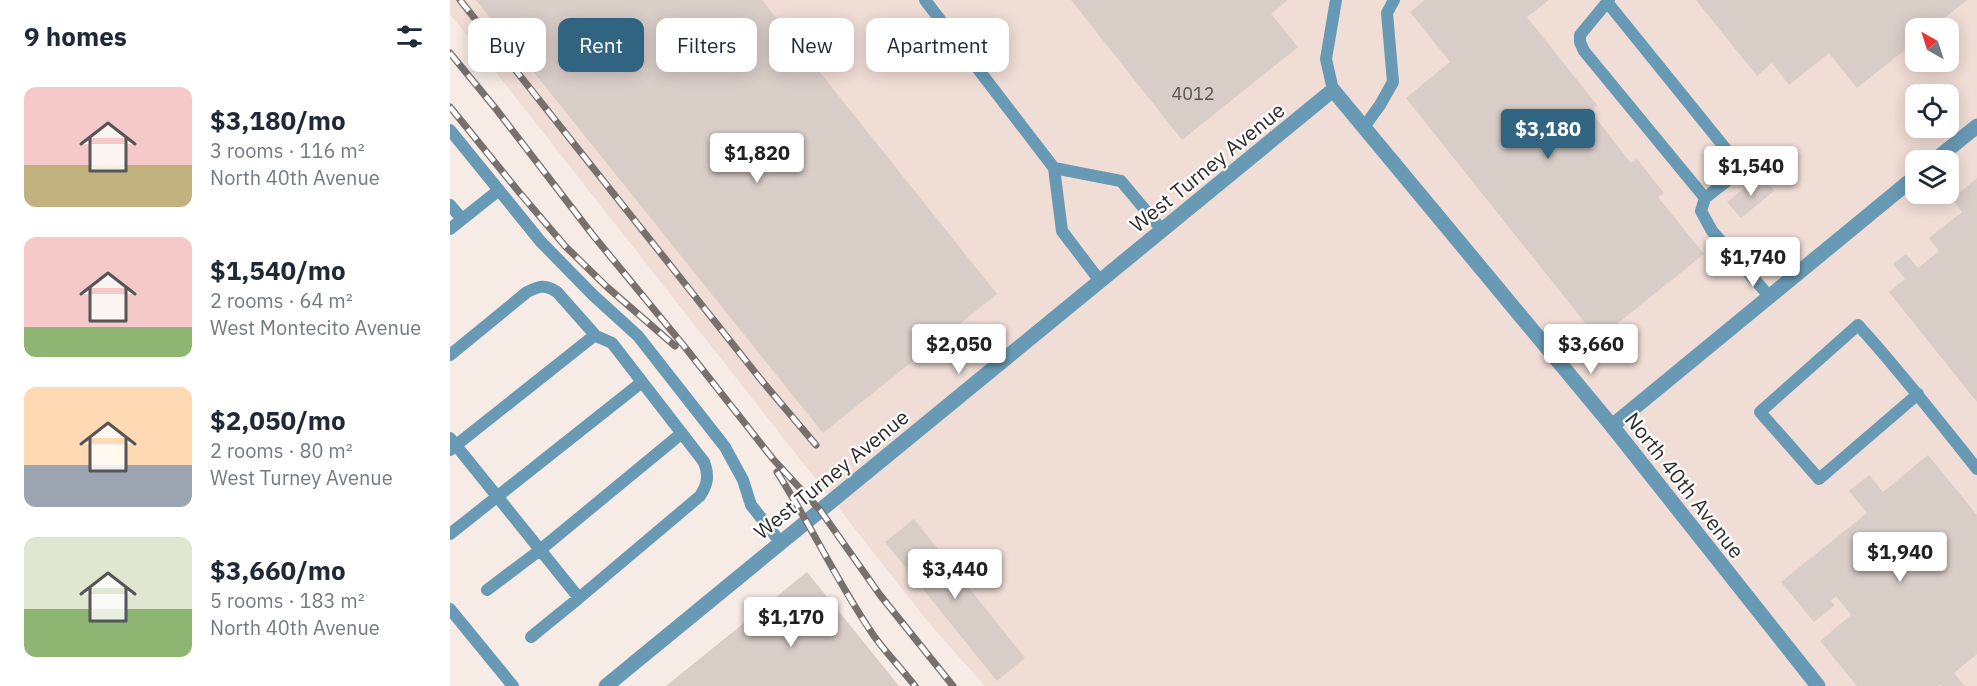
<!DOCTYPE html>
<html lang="en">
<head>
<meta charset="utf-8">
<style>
	body { margin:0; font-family:"IBM Plex Sans",sans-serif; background:#f2f2f3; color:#1f2937; height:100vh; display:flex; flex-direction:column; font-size:22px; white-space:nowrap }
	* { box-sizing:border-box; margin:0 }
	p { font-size:20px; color:#747a83 }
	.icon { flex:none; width:33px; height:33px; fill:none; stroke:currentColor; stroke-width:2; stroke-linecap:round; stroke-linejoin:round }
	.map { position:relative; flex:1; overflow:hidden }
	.details { display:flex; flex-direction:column; background:#fff; width:450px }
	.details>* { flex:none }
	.top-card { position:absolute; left:18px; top:18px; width:570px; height:54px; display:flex; gap:12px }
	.needle { width:39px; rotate:321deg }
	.controls { position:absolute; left:1455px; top:18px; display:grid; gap:12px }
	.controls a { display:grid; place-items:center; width:54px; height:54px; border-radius:12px; background:#fff; box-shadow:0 3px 15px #0003; font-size:30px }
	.price { position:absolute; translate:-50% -51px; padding:0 14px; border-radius:6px; background:#fff; color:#222; font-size:20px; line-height:39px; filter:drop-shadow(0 2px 3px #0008) }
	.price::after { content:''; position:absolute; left:50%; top:36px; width:18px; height:14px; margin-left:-9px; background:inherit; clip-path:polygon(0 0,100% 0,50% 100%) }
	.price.selected { background:#306481; color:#fff }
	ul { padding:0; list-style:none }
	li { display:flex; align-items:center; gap:18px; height:150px; padding:0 24px }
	li span { display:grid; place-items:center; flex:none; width:168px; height:120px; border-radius:12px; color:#555 }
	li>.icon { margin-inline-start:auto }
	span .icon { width:72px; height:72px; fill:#fffc; stroke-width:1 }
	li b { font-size:26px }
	h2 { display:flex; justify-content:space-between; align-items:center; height:72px; padding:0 24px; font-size:26px }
	.pill { padding:0 21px; border-radius:12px; background:#fff; box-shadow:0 3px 15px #0003; font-size:21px; line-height:54px }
	.pill.selected { background:#306481; color:#fff }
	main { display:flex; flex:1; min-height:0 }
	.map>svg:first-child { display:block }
</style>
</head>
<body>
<main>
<section class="details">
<h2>9 homes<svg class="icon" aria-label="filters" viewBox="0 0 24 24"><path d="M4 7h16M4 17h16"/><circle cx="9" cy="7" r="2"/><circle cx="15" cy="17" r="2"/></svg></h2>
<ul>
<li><span style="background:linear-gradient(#f6c9c9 65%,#c2b280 0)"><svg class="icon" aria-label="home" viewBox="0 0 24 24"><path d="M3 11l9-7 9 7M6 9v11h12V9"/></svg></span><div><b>$3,180/mo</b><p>3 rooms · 116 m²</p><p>North 40th Avenue</p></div></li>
<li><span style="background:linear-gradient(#f6c9c9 75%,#8fb573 0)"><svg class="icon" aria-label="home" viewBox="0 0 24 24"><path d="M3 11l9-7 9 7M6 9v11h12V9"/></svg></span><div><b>$1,540/mo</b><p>2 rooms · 64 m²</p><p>West Montecito Avenue</p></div></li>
<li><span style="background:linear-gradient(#ffd9b3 65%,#9aa5b1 0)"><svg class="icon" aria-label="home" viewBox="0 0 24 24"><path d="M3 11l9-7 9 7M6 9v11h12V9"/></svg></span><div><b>$2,050/mo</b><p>2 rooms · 80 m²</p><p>West Turney Avenue</p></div></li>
<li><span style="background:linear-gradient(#dfe7d0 60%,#8fb573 0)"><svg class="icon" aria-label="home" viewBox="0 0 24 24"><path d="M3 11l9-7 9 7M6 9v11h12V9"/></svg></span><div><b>$3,660/mo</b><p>5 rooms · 183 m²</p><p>North 40th Avenue</p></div></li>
</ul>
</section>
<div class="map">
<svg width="1527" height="686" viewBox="0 0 1527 686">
	<rect width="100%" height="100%" fill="#f6ebe5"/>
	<path fill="#f0ddd5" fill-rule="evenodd" d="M0 0H1527V686H535L479 623 0 14ZM1466 28H1498V62H1466ZM1466 94H1498V128H1466ZM1466 160H1498V194H1466Z"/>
	<path fill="#d9cdc8" d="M26 0H312L547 294 373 433Z
		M621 0H838L821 14 848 47 732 140Z
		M975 0H1099L1077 17 1147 105 1140 111 1181 163 1187 159 1214 193 1208 197 1254 254 1148 339 956 98 1000 62 960 12Z
		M1246 0H1517L1482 28H1466V41L1407 88 1379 53 1339 85 1322 63 1307 76Z
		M1311 175 1324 191 1291 218 1277 202Z
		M1527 178V402L1439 292 1455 279 1443 264 1456 254 1468 268 1489 251 1479 238 1512 212 1502 199Z
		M1478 455 1527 515V654L1504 673 1515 686H1492L1490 684 1488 686H1407L1370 641 1401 615 1386 596 1381 601 1385 605 1364 622 1331 582 1417 513 1399 491 1419 475 1433 492Z
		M464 519 575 658 547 681 435 542Z
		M357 572 449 686H216Z"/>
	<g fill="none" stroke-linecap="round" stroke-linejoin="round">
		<path stroke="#689ab6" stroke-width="12" d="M475 0 604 168 612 231 650 281
			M1159 0 1130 35V42L1134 51 1255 198 1251 211 1262 231 1319 296
			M1157 2 1288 164 1287 173 1255 198
			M883 90 876 59 886 0
			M914 127 930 105 943 82 937 13 944 0
			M0 130 91 242 143 295 188 336 275 447 293 480 301 505 331 543
			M604 168 671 181 712 230
			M0 205 12 219
			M0 229 49 190
			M0 355 77 292C89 286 95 284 107 292L146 336 162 343 254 462C259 475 258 484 250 496L129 598 0 438
			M1468 394 1369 479 1310 412 1408 325C1450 371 1488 420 1527 469
			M0 450 145 335
			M0 534 192 382
			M37 590 90 550 232 433
			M0 609 63 686
			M81 637 129 598"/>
		<path stroke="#689ab6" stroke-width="15" d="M1485 160 1527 126
			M1162 426 1466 176
			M156 686 883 90 1162 426 1368 686"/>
		<g stroke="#77706d" stroke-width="7">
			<path id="rail" d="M10 0 312 381 366 445
				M0 53 46 109 142 234 234 346 323 459 370 510 430 595 503 686
				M0 107 69 192 115 246 157 287 225 346
				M327 472C361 525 388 584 424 636 436 653 452 669 465 686"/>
		</g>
		<use href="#rail" stroke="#fff" stroke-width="4.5" stroke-dasharray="14" stroke-linecap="butt"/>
	</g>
	<g text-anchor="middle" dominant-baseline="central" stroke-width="4.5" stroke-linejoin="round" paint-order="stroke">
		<g font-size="18" fill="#5a5452">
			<text x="743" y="93">4012</text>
		</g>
		<g font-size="21" fill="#302c2a" stroke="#fff">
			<text transform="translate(757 167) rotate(-39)">West Turney Avenue</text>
			<text transform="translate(381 474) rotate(-39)">West Turney Avenue</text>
			<text transform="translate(1235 485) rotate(52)">North 40th Avenue</text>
		</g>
	</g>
</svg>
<div class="controls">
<a><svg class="needle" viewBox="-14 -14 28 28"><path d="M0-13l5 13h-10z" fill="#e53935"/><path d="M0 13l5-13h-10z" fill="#747a83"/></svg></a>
<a><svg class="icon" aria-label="locate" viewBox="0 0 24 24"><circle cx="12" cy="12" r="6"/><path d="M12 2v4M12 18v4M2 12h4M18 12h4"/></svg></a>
<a><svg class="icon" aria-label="layers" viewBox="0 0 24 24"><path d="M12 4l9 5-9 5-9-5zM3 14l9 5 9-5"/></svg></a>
</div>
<b class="price selected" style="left:1098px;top:160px">$3,180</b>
<b class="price" style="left:307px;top:184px">$1,820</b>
<b class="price" style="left:1301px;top:197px">$1,540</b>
<b class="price" style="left:1303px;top:288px">$1,740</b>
<b class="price" style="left:509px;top:375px">$2,050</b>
<b class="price" style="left:1141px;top:375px">$3,660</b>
<b class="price" style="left:1450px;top:583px">$1,940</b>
<b class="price" style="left:505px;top:600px">$3,440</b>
<b class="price" style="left:341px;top:648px">$1,170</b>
<div class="top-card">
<a class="pill">Buy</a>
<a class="pill selected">Rent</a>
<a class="pill">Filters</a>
<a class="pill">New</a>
<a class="pill">Apartment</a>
</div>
</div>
</main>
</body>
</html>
